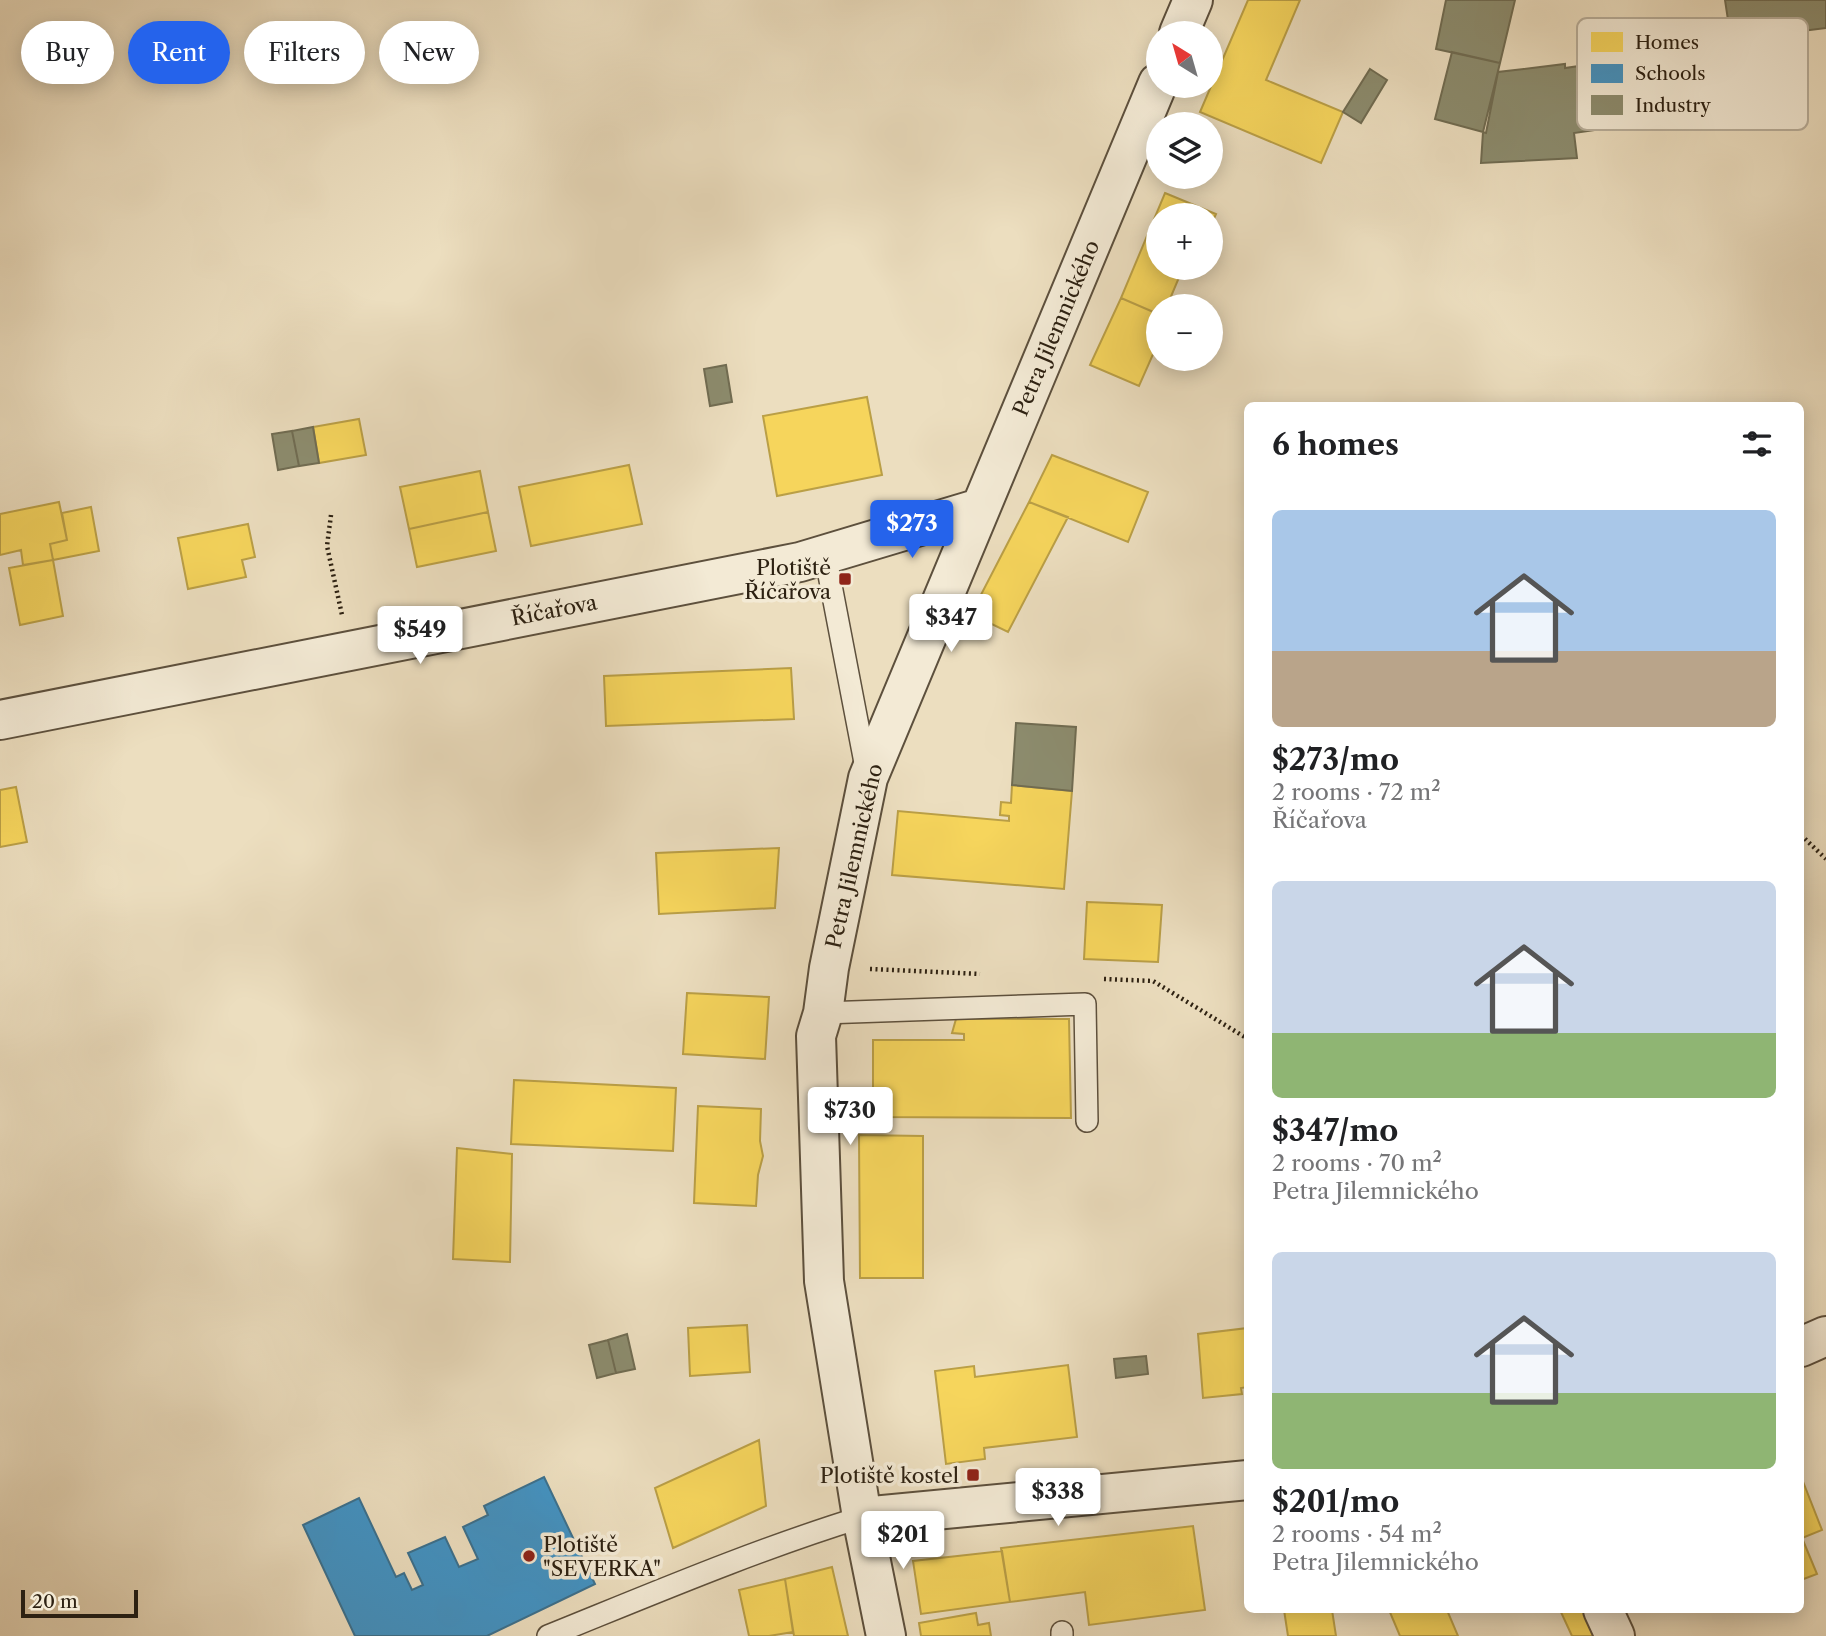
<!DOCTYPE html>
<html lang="en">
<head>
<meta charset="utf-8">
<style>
	body { margin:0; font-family:"Libre Caslon Text",serif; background:#f2f2f2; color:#202124; height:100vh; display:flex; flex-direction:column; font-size:26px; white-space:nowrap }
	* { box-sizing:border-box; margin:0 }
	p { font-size:23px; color:#757577 }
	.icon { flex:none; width:38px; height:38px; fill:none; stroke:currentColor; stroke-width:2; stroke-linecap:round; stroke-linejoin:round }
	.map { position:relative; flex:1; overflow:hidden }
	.side { position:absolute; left:1244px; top:402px; width:560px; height:1211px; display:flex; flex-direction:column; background:#fff; border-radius:10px; box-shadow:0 4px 18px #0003 }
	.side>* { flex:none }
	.guide { position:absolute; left:21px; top:21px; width:665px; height:63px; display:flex; gap:14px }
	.needle { width:46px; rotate:323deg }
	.controls { position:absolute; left:1146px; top:21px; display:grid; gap:14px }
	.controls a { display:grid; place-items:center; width:77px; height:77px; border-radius:50%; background:#fff; box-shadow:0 4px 18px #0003; font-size:35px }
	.scale { position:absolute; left:21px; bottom:18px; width:117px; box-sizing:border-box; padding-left:7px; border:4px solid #2d2112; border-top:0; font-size:19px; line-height:24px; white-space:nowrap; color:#2d2112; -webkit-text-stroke:5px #f3ead5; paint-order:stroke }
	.price { position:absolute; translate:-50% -60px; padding:0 16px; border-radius:7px; background:#fff; color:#222; font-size:23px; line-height:46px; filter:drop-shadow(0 2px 4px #0008) }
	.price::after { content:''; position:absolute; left:50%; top:42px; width:21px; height:16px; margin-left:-10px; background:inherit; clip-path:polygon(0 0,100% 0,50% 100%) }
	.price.on { background:#2563eb; color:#fff }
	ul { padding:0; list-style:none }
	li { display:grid; align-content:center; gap:14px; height:371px; padding:0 28px }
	li span { display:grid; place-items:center; height:217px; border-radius:10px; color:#555 }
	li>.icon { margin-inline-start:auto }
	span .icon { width:126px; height:126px; fill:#fffc; stroke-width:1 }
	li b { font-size:30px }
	h2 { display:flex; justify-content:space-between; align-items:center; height:84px; padding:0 28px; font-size:30px }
	.tag { padding:0 24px; border-radius:32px; background:#fff; box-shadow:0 4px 18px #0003; font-size:24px; line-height:63px }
	.tag.on { background:#2563eb; color:#fff }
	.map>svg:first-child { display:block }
</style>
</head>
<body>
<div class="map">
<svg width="1826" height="1636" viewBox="0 0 1826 1636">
	<rect width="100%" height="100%" fill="#ecdebf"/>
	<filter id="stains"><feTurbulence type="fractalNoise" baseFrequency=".00286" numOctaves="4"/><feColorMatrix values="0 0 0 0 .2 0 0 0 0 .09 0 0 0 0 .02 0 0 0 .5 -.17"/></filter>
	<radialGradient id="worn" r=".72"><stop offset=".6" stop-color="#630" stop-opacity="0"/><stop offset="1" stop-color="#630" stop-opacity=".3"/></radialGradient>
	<path fill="#f6d55c" stroke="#ba9f46" stroke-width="2" d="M1248 0H1300L1266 80 1343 112 1321 163 1200 112Z
		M1165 193 1216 214 1211 225V215H1158V268H1193L1189 278 1180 275 1167 306H1158V314L1121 298Z
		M1121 298 1158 314V343L1139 386 1090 365Z
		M867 397 882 475 777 496 763 416Z
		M359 419 366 455 319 463 313 427Z
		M1052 455 1148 492 1128 542 1029 502Z
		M629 465 642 524 531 546 519 487Z
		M480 471 488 512 409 529 400 487Z
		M59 502 67 540 50 544 53 560 23 565 21 550 0 555V514Z
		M1029 502 1068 517 1008 632 971 614Z
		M91 507 99 551 53 560 50 544 67 540 62 513Z
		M488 512 496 551 417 567 409 529Z
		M248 524 255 557 242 560 246 577 188 589 178 538Z
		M53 560 63 616 20 625 9 568Z
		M791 668 794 719 606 726 604 676Z
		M1012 785 1072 791 1064 889 892 875 898 811 1009 821V816L1000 815 1001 802 1011 803Z
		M16 787 27 842 0 847V790Z
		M779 848 775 908 659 914 656 853Z
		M1087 902 1162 905 1158 962 1084 959Z
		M687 993 769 997 765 1059 683 1054Z
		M956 1019H1069L1071 1118 873 1117V1040H964V1034L952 1033Z
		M514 1080 676 1088 673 1151 511 1144Z
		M698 1106 761 1109 760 1141 763 1156 758 1175 756 1206 694 1203Z
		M859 1135 923 1136V1278H860Z
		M457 1148 512 1154 510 1262 453 1259Z
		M747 1325 750 1372 690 1376 688 1328Z
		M1248 1328V1387L1241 1388 1242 1394 1203 1398 1198 1334Z
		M1068 1365 1077 1437 984 1448 985 1459 946 1464 935 1371 974 1366 975 1377Z
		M759 1440 766 1506 673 1548 655 1488Z
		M1802 1479 1822 1530 1802 1538 1817 1574 1801 1580Z
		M1193 1526 1205 1610 1089 1625 1085 1592 1010 1602 1001 1548Z
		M1002 1551 1010 1602 921 1614 913 1561Z
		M832 1567 848 1636H794L785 1579Z
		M785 1579 793 1632 769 1636H749L739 1590Z
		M1284 1610H1332L1336 1636H1288Z
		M1389 1610H1447L1458 1636H1400Z
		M1560 1610H1585L1597 1636H1572Z
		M976 1613 978 1625 989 1623 991 1636H921L919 1623Z"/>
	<path fill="#4393c3" stroke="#3c718e" stroke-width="2" d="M544 1477 595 1584 487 1636H355L303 1525 359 1498 396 1577 404 1573 412 1590 423 1585 408 1553 445 1537 459 1567 478 1559 463 1527 488 1515 484 1506Z"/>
	<path fill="#8c8c6e" stroke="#706c52" stroke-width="2" d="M1446 0H1515L1500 63 1436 49Z
		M1725 0H1826V28L1731 40Z
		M1452 52 1500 63 1483 132 1435 119Z
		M1600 63 1609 128 1574 133 1577 158 1481 163 1483 132 1486 133 1498 72 1565 64V68Z
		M1370 69 1387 80 1361 123 1343 112Z
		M726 365 732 402 710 406 704 369Z
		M313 427 319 463 299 466 292 431Z
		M292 431 299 466 278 470 272 434Z
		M1016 723 1076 727 1072 791 1012 785Z
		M627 1334 635 1369 616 1373 608 1340Z
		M608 1340 616 1373 597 1378 589 1345Z
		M1146 1356 1148 1374 1116 1378 1114 1359Z"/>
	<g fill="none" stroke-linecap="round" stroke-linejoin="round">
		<g stroke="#5d503d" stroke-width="24">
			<path id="service" d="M825 554 867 773
				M823 1013 1085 1004 1087 1121
				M1062 1632V1636
				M548 1636C652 1594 755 1550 862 1517"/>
		</g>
		<g stroke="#5d503d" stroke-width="42">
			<path id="minor" d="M1801 1347 1826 1336
				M862 1517 1248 1480
				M1603 1610 1615 1636"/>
		</g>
		<g stroke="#5d503d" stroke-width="42">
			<path id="tertiary" d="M1179 33 1193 0
				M0 720 800 562 980 508
				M886 1636 862 1517 824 1281 816 1036 823 1013 829 968 868 778 1158 83"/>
		</g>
		<path stroke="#2d2112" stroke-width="4.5" stroke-dasharray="2 3.5" stroke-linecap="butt" d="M331 515 327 546 342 615
			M1801 835 1826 859
			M870 969 980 974
			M1104 979 1153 981 1248 1039"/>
		<use href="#service" stroke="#f3ead5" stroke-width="21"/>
		<use href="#minor" stroke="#f3ead5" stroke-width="38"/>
		<use href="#tertiary" stroke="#f3ead5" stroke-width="38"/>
	</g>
	<g fill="#8f2418" stroke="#f3ead5" stroke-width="2.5">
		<rect x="838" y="572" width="14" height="14" rx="3.5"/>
		<rect x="966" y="1468" width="14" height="14" rx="3.5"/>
		<circle cx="529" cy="1556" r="7"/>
	</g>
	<g text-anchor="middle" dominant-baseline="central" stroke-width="7" stroke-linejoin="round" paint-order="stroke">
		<g font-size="21" fill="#2d2112" stroke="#f3ead5">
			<text transform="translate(1056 328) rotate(-67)">Petra Jilemnického</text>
			<text transform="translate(554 610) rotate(-11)">Říčařova</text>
			<text transform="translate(854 856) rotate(-77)">Petra Jilemnického</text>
		</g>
		<g font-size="21" fill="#2d2112" stroke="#f3ead5" text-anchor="end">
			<text x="831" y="567">Plotiště<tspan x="831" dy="24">Říčařova</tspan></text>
			<text x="959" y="1475">Plotiště kostel</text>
			<text x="543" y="1544" text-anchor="start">Plotiště<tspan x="543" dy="24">"SEVERKA"</tspan></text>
		</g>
	</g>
	<rect x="1577" y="18" width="231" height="112" rx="10" fill="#f3ead5" stroke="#b8ae9a" stroke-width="2"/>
	<rect x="1591" y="32" width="32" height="20" fill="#f6d55c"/>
	<rect x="1591" y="64" width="32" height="19" fill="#4393c3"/>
	<rect x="1591" y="95" width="32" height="20" fill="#8c8c6e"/>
	<g font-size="19" fill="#2d2112">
		<text x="1635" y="49">Homes</text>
		<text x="1635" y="80">Schools</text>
		<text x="1635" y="112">Industry</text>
	</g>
	<rect width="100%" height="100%" filter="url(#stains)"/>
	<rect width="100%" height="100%" fill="url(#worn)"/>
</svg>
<div class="controls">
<a><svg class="needle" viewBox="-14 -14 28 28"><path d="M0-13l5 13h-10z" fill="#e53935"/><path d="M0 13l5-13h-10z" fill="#757577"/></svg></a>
<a><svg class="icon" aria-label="layers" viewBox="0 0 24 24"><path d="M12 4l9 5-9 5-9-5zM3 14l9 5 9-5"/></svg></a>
<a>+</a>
<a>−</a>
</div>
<div class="scale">20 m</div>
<b class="price on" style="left:912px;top:560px">$273</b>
<b class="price" style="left:951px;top:654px">$347</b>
<b class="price" style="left:420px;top:666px">$549</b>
<b class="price" style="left:850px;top:1147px">$730</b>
<b class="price" style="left:1058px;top:1528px">$338</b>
<b class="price" style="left:903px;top:1571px">$201</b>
<div class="guide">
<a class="tag">Buy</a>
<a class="tag on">Rent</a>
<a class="tag">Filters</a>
<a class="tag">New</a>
</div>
<section class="side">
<h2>6 homes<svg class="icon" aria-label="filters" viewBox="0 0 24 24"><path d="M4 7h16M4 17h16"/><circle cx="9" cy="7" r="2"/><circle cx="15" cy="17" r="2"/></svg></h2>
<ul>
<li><span style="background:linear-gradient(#a9c7e8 65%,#b9a48a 0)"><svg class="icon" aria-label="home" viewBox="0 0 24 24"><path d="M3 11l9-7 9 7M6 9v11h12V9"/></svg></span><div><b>$273/mo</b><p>2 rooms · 72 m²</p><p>Říčařova</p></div></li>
<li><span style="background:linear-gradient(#c9d6e8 70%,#8fb573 0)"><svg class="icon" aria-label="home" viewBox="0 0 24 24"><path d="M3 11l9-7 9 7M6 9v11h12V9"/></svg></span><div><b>$347/mo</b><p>2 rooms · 70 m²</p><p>Petra Jilemnického</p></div></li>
<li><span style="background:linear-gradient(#c9d6e8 65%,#8fb573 0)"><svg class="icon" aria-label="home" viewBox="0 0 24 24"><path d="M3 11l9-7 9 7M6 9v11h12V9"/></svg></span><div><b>$201/mo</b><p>2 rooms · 54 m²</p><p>Petra Jilemnického</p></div></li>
</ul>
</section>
</div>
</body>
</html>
